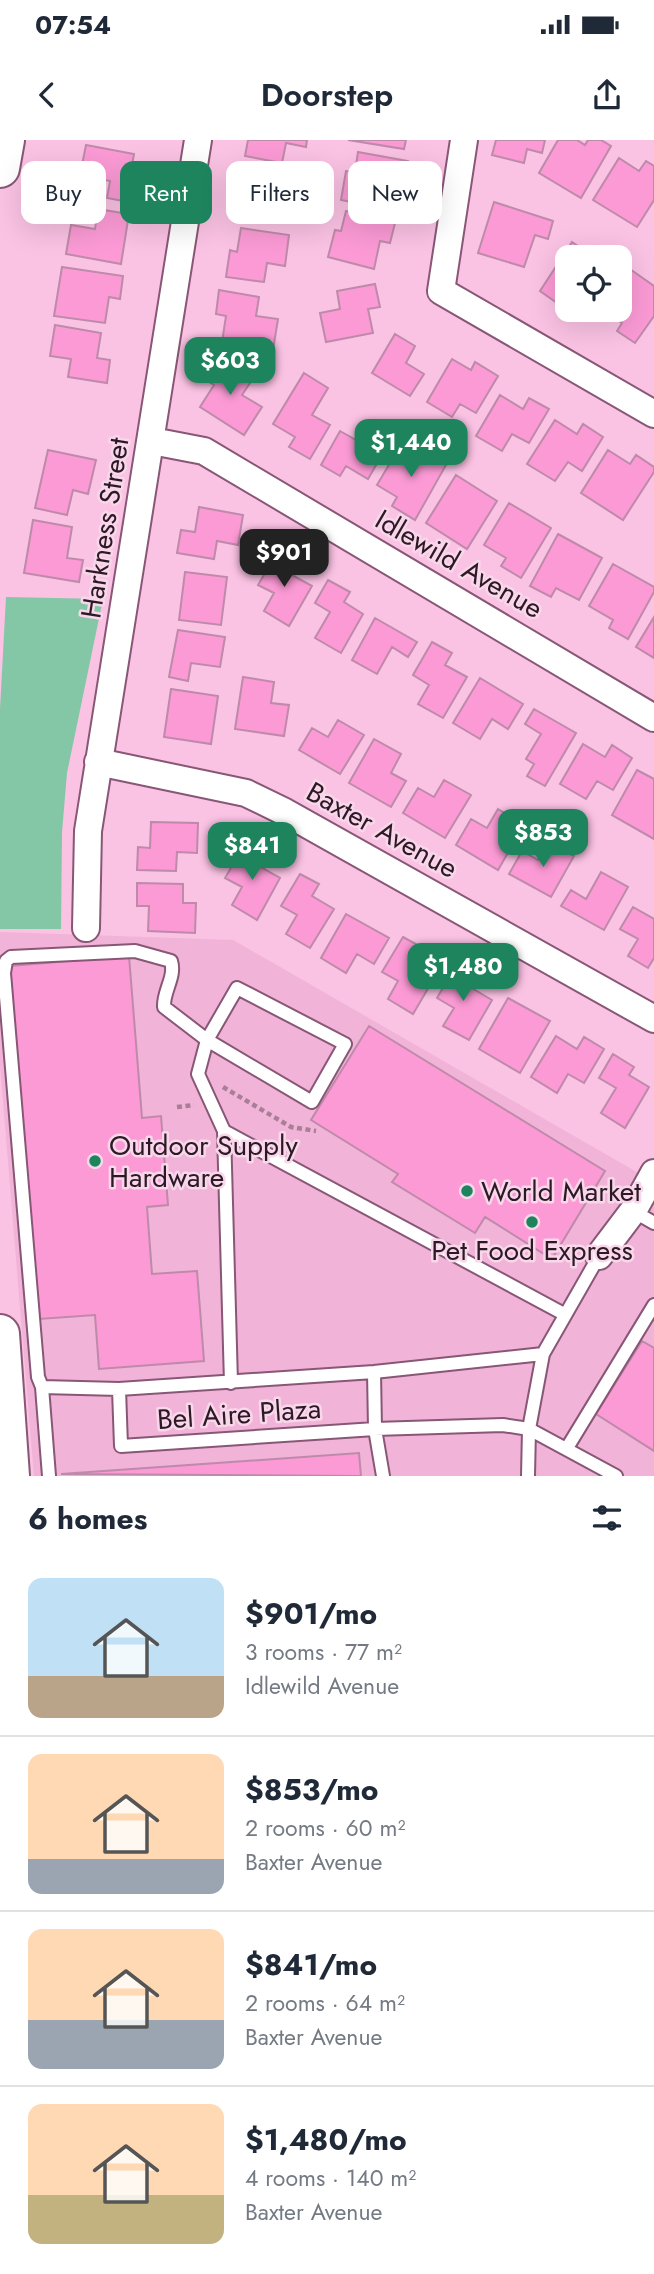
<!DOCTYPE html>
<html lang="en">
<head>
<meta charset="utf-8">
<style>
	body { margin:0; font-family:Jost,sans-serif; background:#f2f2f3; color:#1f2937; height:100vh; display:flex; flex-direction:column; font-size:26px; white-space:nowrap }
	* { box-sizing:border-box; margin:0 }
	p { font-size:23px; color:#747a83 }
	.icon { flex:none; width:38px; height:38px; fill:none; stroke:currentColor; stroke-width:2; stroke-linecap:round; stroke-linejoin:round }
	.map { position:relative; height:1336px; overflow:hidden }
	.side { display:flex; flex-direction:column; background:#fff; flex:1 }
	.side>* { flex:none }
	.guide { position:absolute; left:21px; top:21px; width:612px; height:63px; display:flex; gap:14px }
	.fabs { position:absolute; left:555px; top:105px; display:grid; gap:14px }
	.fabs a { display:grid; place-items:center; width:77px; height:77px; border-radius:14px; background:#fff; box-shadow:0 7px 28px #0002; font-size:35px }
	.price { position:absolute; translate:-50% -60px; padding:0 16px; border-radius:14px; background:#1e845e; color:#fff; font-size:23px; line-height:46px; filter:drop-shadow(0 2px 4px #0008) }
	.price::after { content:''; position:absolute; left:50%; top:42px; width:21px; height:16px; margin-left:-10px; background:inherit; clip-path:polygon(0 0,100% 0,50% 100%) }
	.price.selected { background:#222; color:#fff }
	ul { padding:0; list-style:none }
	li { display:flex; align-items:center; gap:21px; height:175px; padding:0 28px }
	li+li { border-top:2px solid #e0e1e3 }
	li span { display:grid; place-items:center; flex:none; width:196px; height:140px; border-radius:14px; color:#555 }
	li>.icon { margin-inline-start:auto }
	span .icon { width:84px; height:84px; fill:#fffc; stroke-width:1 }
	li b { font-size:30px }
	h2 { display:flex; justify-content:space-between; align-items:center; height:84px; padding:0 28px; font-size:30px }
	.pill { padding:0 24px; border-radius:14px; background:#fff; box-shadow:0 7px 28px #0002; font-size:24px; line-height:63px }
	.pill.selected { background:#1e845e; color:#fff }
	.status { display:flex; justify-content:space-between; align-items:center; height:49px; padding:0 35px; background:#fff; direction:ltr }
	.status svg { height:19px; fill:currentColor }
	header { display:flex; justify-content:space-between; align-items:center; height:91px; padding:0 28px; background:#fff; font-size:32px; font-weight:600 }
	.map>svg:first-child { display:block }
</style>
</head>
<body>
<div class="status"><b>07:54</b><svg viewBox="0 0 49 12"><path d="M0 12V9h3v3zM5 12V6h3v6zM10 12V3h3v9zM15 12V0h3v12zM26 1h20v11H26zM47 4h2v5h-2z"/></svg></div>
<header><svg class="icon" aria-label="back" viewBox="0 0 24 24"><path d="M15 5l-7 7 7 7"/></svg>Doorstep<svg class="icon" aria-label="share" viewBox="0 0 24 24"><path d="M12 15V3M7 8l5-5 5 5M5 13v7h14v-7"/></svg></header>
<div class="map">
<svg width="654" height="1336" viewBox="0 0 654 1336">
	<rect width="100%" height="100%" fill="#fac2e3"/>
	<path fill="#f1b3d7" d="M0 792 233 800 654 1042V1336H34L0 925Z"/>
	<path fill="#83c7a7" d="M6 457 103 459 67 633 62 692 61 789H0V569Z"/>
	<path fill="#fb9ad5" stroke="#be8aa9" stroke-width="2" d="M248 0H307L306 7 286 3 282 23 245 16Z
		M348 0H406L404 9Z
		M496 0H545L542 13 527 9 524 23 492 15Z
		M558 0H577L585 5 588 0H601L611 6 581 58 539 33Z
		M86 5 134 14 130 36 139 38 134 63 107 58 110 41 80 35Z
		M358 12 408 21 405 43 393 42 388 69 341 60 346 31 355 32Z
		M619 18 639 31 646 21 654 26V60L637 87 593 60Z
		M248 28 300 33 297 66 274 63 272 81 231 76 234 52 245 53Z
		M494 62 553 81 548 99 535 95 524 127 478 113Z
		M98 69 129 74 121 124 66 114 71 85 95 89Z
		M346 71 395 83 390 103 380 101 374 129 328 117 335 90 341 91Z
		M241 88 289 95 285 126 267 123 264 142 226 137 230 110 237 112Z
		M572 102 595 117H567V155L560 165 540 151Z
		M62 127 123 136 120 159 109 157 105 183 54 176Z
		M627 127 654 146V176L635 203 617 191 622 183 602 170H620V138Z
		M375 144 380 167 368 169 373 193 326 202 320 173 340 169 337 151Z
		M219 150 259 157 256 176 278 179 273 210 222 202 226 176 216 174Z
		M55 185 101 193 97 218 110 220 107 243 68 237 71 219 50 216Z
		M395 194 415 206 406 223 424 234 410 256 372 233Z
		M217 218 252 240 242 255 262 267 244 295 200 267 214 245 204 239Z
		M452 219 471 230 475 222 498 236 476 273 460 264 452 277 427 262Z
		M304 233 328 248 312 275 330 285 310 319 289 307 295 297 273 284Z
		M500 255 523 269 529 258 549 269 529 303 512 294 502 311 476 296Z
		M555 280 577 294 583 284 603 297 582 331 568 322 555 341 527 324Z
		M366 282 392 297 368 339 346 326 340 336 321 325 340 291 356 300Z
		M403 301 446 325 415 380 392 366 397 357 377 345Z
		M48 310 96 320 88 354 73 350 67 375 35 368Z
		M608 310 630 324 636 315 654 327V332L623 380 581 353Z
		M456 335 497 361 467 409 426 383Z
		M509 363 551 388 521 438 501 426 506 418 484 405Z
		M199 367 243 375 238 405 217 401 214 419 177 413 181 390 195 392Z
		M33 380 72 387 67 418 83 420 79 442 24 433Z
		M558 394 602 418 579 460 556 448 551 457 530 446Z
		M278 411 297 423 290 434 312 446 289 486 264 471 274 453 258 445Z
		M613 424 654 447V452L628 499 609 488 613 480 589 466Z
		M185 432 227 437 221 485 179 480Z
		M328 440 350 452 344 462 363 474 341 513 315 498 330 472 315 463Z
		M654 477V518L636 507Z
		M375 478 417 502 408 517 392 507 377 534 352 520Z
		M178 490 225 497 220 527 191 523 188 541 169 537Z
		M432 502 452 513 445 525 467 537 443 578 418 564 429 545 413 535Z
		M243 537 274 542 271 563 289 565 284 596 235 589Z
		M480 538 523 564 508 589 492 579 480 599 453 583Z
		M171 549 218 556 211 604 164 597Z
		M534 569 576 593 545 646 527 636 534 624 526 619 541 594 525 584Z
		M338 580 364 595 340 634 299 610 312 588 328 597Z
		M374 599 401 614 391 633 406 641 391 667 349 643Z
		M583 604 605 617 612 605 632 618 613 650 597 641 586 659 560 644Z
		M637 630 654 639V699L612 675Z
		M444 640 471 655 445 698 403 673 418 648 434 657Z
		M498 669 524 685 498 730 456 705 471 679 487 688Z
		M151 682 198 683 197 713 177 712 176 731 137 730 138 707 150 708Z
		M548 702 574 716 551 757 509 734 522 711 538 720Z
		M245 704 265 715 259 726 280 738 257 780 232 765 242 747 225 738Z
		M601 732 628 747 604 790 561 766 571 750 586 759Z
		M300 734 319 744 312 756 334 769 310 808 286 794 297 775 281 766Z
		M137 743 183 744V763H196L195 793 148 791 149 766H137Z
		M633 767 654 779V818L648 828 628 816 638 799 620 789Z
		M346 774 389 798 374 824 357 814 346 833 321 818Z
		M403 797 423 808 416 820 437 833 413 874 388 859 398 841 382 832Z
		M129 816 142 978 161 976 168 1065 147 1067 152 1134 197 1131 204 1221 99 1229 95 1175 39 1179 10 826Z
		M457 824 476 836 470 847 492 860 469 900 443 886 454 868 437 858Z
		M508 858 550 881 520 933 479 909Z
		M369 886 605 1031 552 1119 485 1077 475 1093 392 1042 398 1034 311 980Z
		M556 896 577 909 584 897 604 909 584 943 568 934 557 953 531 937Z
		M613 914 634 927 629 935 649 947 625 988 601 973 616 948 599 938Z
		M642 1201 654 1208V1311L596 1274Z
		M359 1313 361 1336 61 1334Z"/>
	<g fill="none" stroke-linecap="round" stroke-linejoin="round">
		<g stroke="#885775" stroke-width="16">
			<path id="service" d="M633 1071 654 1083
				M543 1214 374 1232 119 1249 121 1306 375 1289 503 1285 529 1289 616 1336
				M374 1232 375 1289 383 1336
				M231 1243 224 991 564 1174
				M42 1247 49 1336
				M119 1249 42 1247 38 1237 4 833 6 821 11 817 135 811 171 821C176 837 163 851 164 867L207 900 312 962 345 904 237 848 207 900 198 934 224 991
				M567 1308 654 1165
				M528 1336 529 1289 543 1214 599 1116"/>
		</g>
		<g stroke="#885775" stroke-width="30">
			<path id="minor" d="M464 0 441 151 654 274
				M152 301 204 311 654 578
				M98 622 246 653 285 672 654 879
				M86 788 88 691 198 0
				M599 1116 633 1071 654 1033"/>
		</g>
		<g stroke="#885775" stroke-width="42">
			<path id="motorway" d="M0 28 5 0
				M0 1194 10 1336"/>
		</g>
		<path stroke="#a97f98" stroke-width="4.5" stroke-dasharray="5 3.5" stroke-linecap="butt" d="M223 947 291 987 316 991
			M177 967 194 965"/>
		<use href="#service" stroke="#fff" stroke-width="12"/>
		<use href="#minor" stroke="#fff" stroke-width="26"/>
		<use href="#motorway" stroke="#fff" stroke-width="38"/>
	</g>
	<g fill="#1e845e" stroke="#f9d7eb" stroke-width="2.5">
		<circle cx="95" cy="1021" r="7"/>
		<circle cx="467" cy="1051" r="7"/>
		<circle cx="532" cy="1082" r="7"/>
	</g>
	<g text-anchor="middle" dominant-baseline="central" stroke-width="5" stroke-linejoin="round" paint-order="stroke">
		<g font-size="28" fill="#2d1925" stroke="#f9d7eb">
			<text transform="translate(105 388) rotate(-81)">Harkness Street</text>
			<text transform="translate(459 424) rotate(30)">Idlewild Avenue</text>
			<text transform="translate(382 690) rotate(29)">Baxter Avenue</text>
			<text transform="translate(239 1274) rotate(-4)">Bel Aire Plaza</text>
		</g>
		<g font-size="28" fill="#2d1925" stroke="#f9d7eb" text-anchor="start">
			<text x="109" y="1005">Outdoor Supply<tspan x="109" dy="32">Hardware</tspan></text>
			<text x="481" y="1051">World Market</text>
			<text x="532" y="1110" text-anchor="middle">Pet Food Express</text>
		</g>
	</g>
</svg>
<div class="fabs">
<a><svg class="icon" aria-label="locate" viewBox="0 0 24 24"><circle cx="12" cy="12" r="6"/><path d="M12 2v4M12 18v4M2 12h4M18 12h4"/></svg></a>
</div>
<b class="price" style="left:230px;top:257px">$603</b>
<b class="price" style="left:411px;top:339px">$1,440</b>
<b class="price selected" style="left:284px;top:449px">$901</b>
<b class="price" style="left:543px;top:729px">$853</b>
<b class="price" style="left:252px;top:742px">$841</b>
<b class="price" style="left:463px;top:863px">$1,480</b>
<div class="guide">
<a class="pill">Buy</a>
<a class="pill selected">Rent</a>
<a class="pill">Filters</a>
<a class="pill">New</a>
</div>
</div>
<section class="side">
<h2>6 homes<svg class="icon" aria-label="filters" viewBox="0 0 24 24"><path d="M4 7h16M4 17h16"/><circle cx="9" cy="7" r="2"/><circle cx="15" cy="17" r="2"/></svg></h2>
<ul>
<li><span style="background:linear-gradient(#bfe0f5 70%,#b9a48a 0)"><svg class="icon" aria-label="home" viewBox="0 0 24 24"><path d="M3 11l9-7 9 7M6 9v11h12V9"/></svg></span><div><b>$901/mo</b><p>3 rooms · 77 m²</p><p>Idlewild Avenue</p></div></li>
<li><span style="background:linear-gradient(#ffd9b3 75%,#9aa5b1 0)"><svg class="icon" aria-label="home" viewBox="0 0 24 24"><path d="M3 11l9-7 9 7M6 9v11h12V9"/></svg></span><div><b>$853/mo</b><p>2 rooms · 60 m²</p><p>Baxter Avenue</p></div></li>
<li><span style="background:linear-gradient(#ffd9b3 65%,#9aa5b1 0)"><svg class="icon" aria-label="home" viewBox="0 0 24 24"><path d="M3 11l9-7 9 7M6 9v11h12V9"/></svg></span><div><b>$841/mo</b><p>2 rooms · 64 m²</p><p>Baxter Avenue</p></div></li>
<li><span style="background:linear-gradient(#ffd9b3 65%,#c2b280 0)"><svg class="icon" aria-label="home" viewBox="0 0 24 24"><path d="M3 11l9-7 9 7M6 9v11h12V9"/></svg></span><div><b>$1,480/mo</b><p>4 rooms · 140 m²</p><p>Baxter Avenue</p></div></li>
</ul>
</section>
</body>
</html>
